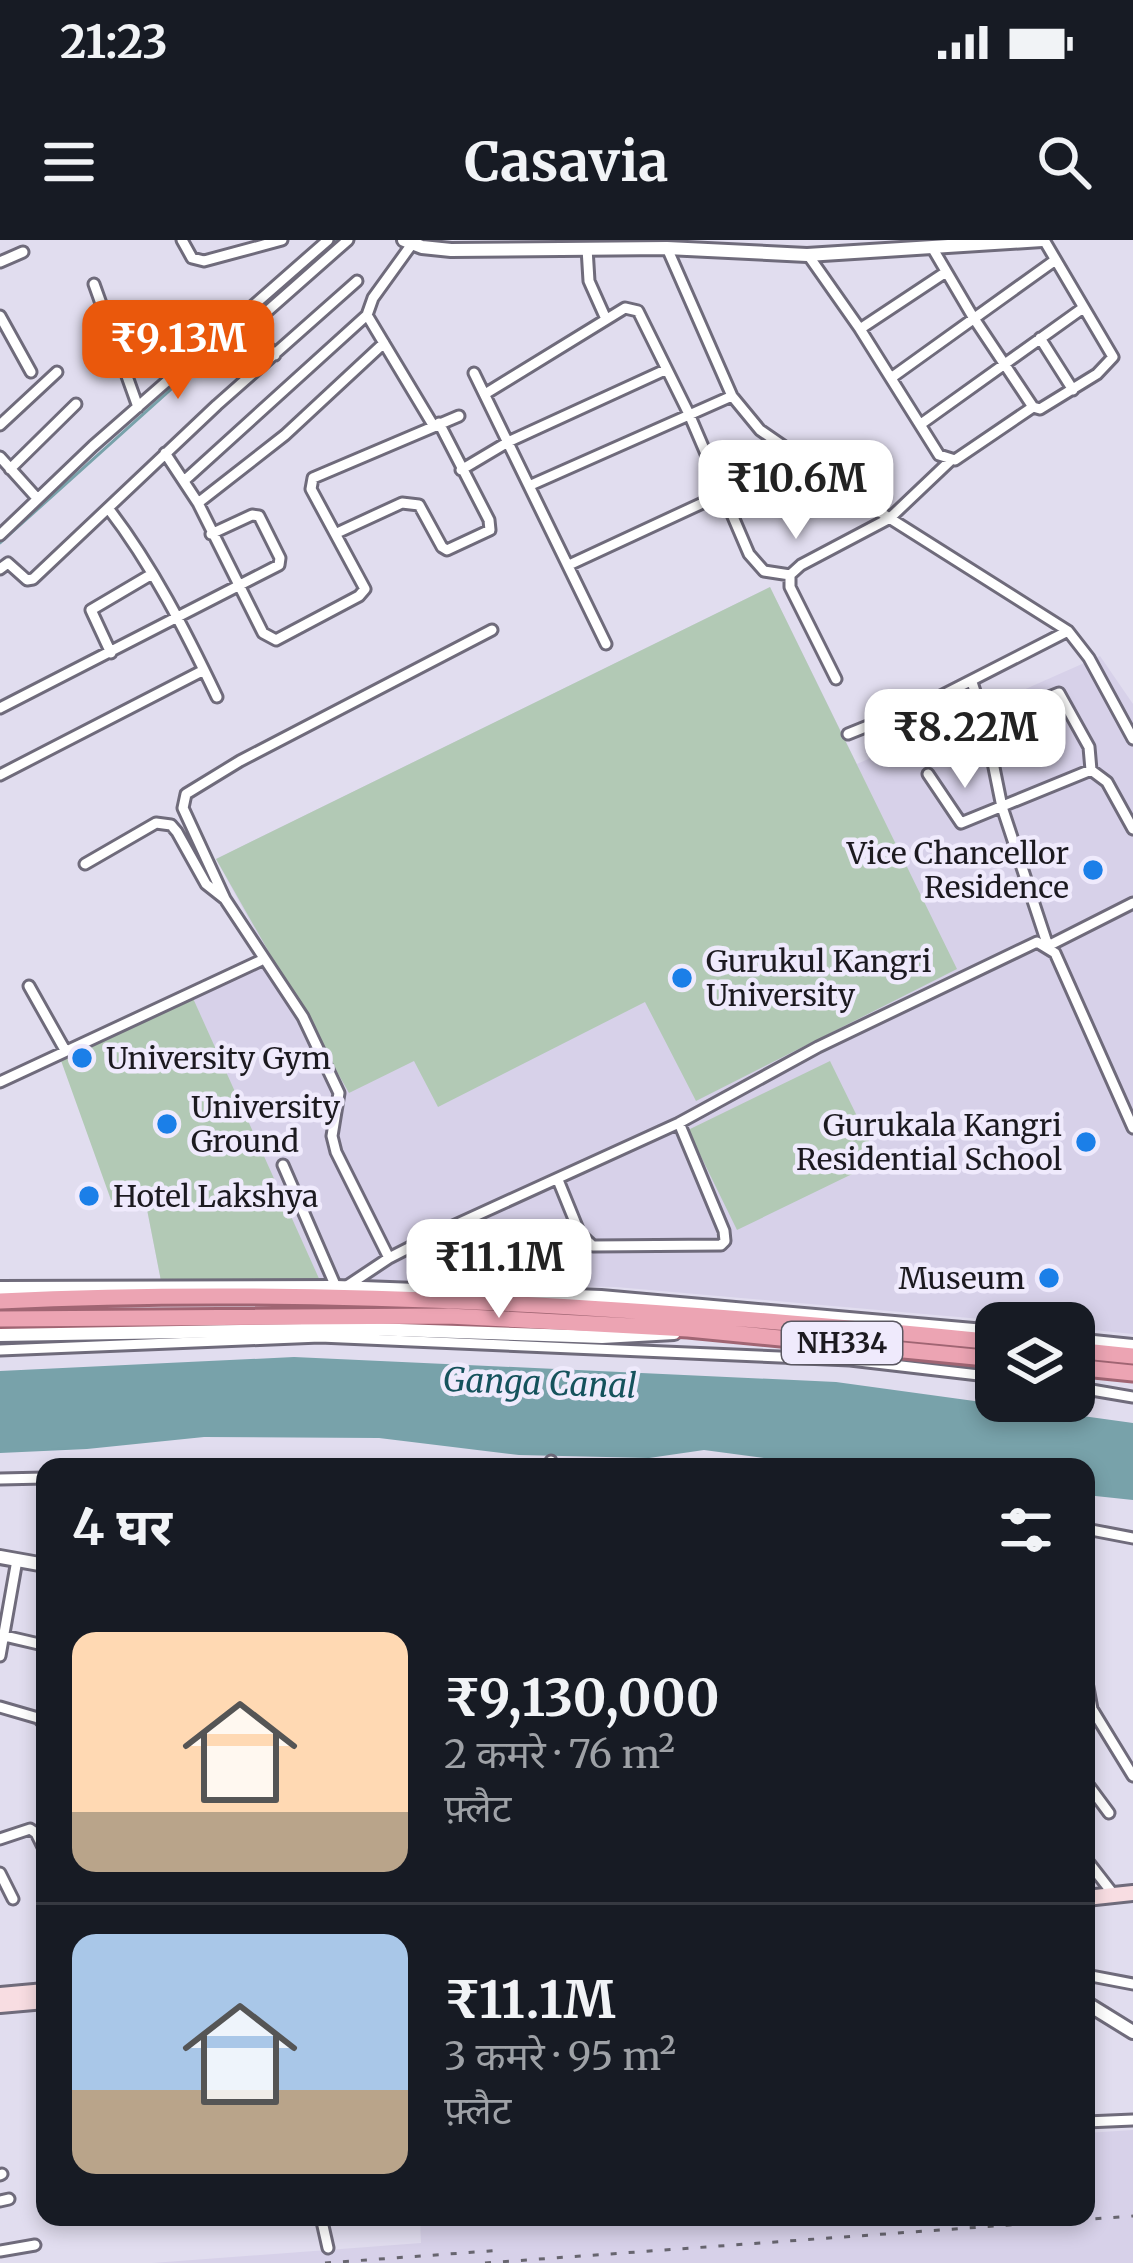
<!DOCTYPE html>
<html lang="hi">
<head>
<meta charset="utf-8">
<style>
	body { margin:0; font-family:Merriweather,"Noto Sans Devanagari",serif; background:#20242c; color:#f1f3f6; height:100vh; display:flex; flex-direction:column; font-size:45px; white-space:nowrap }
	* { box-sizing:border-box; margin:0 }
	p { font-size:39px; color:#9ea1a6 }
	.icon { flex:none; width:66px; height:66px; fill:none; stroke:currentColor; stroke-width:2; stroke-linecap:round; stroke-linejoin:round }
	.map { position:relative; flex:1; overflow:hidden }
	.details { position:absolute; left:36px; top:1218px; width:1059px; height:768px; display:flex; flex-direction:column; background:#171b24; border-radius:24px; box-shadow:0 6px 18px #0003 }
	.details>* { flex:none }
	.buttons { position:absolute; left:975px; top:1062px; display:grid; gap:24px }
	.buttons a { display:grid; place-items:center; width:120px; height:120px; border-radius:24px; background:#171b24; box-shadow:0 6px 18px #0003; font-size:60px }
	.price { position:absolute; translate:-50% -102px; padding:0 27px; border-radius:24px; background:#fff; color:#222; font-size:39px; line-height:78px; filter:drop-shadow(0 3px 6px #0008) }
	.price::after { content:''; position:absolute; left:50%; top:72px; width:36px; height:27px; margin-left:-18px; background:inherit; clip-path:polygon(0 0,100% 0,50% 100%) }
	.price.active { background:#ea580c; color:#fff }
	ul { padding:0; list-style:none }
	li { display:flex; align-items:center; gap:36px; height:300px; padding:0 36px }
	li+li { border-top:3px solid #363941 }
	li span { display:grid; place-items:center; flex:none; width:336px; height:240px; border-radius:24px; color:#555 }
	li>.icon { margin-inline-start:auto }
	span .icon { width:144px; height:144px; fill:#fffc; stroke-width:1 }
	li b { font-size:51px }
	h2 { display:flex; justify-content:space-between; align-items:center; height:144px; padding:0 36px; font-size:51px }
	.status { display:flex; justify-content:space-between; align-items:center; height:84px; padding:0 60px; background:#171b24; direction:ltr }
	.status svg { height:33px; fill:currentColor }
	header { display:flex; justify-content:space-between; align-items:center; height:156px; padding:0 36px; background:#171b24; font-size:54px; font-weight:700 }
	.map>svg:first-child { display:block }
</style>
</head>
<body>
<div class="status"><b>21:23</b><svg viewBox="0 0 49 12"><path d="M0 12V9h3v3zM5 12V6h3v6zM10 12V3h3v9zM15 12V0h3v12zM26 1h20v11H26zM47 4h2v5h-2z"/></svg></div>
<header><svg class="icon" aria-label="menu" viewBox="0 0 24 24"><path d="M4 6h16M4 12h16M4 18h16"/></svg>Casavia<svg class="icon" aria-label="search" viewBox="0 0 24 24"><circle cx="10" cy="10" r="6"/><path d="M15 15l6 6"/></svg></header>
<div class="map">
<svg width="1133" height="2023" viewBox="0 0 1133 2023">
	<rect width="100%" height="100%" fill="#e1ddef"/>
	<path fill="#d7d1e9" d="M770 347 857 524 1100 416 1133 464V1094L1074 1088V1083H1027L616 1047 161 1041 144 954 111 960 192 756 271 720 216 619Z
		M1133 1890V2023H152L421 2003 420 1977H1086V1893Z"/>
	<path fill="#b2c9b5" d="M770 347 957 729 696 861 645 762 438 867 414 821 349 853 216 619Z
		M192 756 321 1043 161 1041 144 954 111 960 59 815Z
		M830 821 879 921 737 990 688 890Z"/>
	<path fill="#78a2aa" d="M294 1117 836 1142 1133 1183V1260L1086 1255V1227H833L704 1210 649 1218 519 1215 379 1198 204 1197 87 1209 0 1213V1131Z"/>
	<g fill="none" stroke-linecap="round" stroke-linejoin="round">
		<path stroke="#78a2aa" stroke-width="3" d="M0 303 337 0"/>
		<g stroke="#6f6b7b" stroke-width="15">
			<path id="minor" d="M182 0 192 18 204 21 282 0
				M412 4 373 58 367 75 433 185
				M587 8 589 41 606 79
				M667 8 732 156 760 190 864 262 1068 391 1089 418 1133 499
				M933 9 973 77 1033 167 1040 169 1097 134 1113 117 1044 0
				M808 15 860 89
				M0 22 23 12
				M946 32 860 89 939 215 955 220 1033 167
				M94 44 138 167
				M0 76 31 132
				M1040 98 1073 150
				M275 115 254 91 255 82 348 0
				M474 133 606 404
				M891 138 1054 21
				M485 154 625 68 638 71 689 174 749 314 764 331 790 335
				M921 184 1083 68
				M0 185 57 132
				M165 213 198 263 263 393 276 400 359 356 365 349 311 249 313 238 459 176
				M0 217 36 257
				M10 229 76 164
				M461 230 508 202 665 130
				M185 240 367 75
				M531 245 732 156
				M198 263 285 195 384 103
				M108 268C152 325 186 392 217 457
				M337 293 402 263 419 265 442 307 447 310 490 290 489 280 439 183
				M0 295 93 206 328 0
				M569 325 722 254
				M0 329 8 323 27 340 33 339 217 165 357 41
				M111 413 91 370 152 334
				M836 439 790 347V335L801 325 890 278 950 221
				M972 442 985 483 1002 567 1048 706 1133 663
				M0 468 279 325 280 318 259 276 252 275 211 294
				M985 483 1059 453 1089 507 1091 530 1107 542 1133 589
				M848 494 935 459 1068 391
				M928 534 961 583 1091 530
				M0 535 204 430
				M85 624 156 583 171 585 177 592 206 644 225 659 303 777 339 853 332 896 336 912 389 1018
				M225 659 183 568 186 554 240 521 492 390
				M29 746 65 810
				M0 842 262 720
				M283 925 336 1047
				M558 940 580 994 593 1006 721 1005 725 1001 724 991 679 883
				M344 1048 389 1018 442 991 679 883 818 807 1037 702 1055 713 1133 888
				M0 1110 320 1097 850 1120 996 1137
				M1074 1147 1133 1157
				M548 1227 551 1221
				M0 1239 45 1238
				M1086 1289 1133 1298
				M0 1395 39 1404
				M0 1416 17 1320
				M1086 1437 1092 1469 1133 1536
				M0 1467 38 1478 45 1485
				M1086 1542 1109 1573
				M0 1599 30 1589 36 1593 45 1611
				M1086 1619 1114 1655
				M0 1633 13 1659
				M1086 1735 1133 1744
				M1086 1882 1133 1880
				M0 1935 2 1934
				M0 1961 9 1959
				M321 1977 328 2008
				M0 2011 35 2005"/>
		</g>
		<g stroke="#6f6b7b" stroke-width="18">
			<path id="tertiary" d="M404 0 422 7 451 10 667 8 807 15 1042 0
				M0 1048 336 1047 601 1057 996 1092
				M0 1095 369 1089 602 1097 674 1093
				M1074 1100 1133 1106
				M0 1317 45 1325
				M1086 1763 1133 1792"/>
		</g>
		<g stroke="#6f6b7b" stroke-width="20">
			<path id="secondary" d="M1086 1658 1133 1653
				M0 1755 45 1751
				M0 1765 45 1761"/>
		</g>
		<g stroke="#a06573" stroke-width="21">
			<path id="trunk" d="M0 1061C332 1045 666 1069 996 1102
				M0 1079 448 1076 688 1089 996 1119
				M1074 1110 1133 1116
				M1074 1127 1133 1133"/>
		</g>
		<use href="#minor" stroke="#fff" stroke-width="9"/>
		<use href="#tertiary" stroke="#fff" stroke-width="12"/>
		<use href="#secondary" stroke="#f8dde2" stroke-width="14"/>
		<use href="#trunk" stroke="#eca4b3" stroke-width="15"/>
		<path stroke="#67656f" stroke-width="3" stroke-dasharray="6 12" stroke-linecap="butt" d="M325 2023 503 2010
			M485 2023 1133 1976"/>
	</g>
	<g fill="#1b7fe8" stroke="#efeafc" stroke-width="4.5">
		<circle cx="1093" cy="630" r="12"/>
		<circle cx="682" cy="738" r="12"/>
		<circle cx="82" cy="818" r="12"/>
		<circle cx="167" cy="884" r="12"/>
		<circle cx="1086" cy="902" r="12"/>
		<circle cx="89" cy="956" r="12"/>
		<circle cx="1049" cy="1038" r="12"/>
	</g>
	<g text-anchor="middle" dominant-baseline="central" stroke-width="9" stroke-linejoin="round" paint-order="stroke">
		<rect fill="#efeafc" stroke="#5b5862" stroke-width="3" x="782" y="1082" width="120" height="42" rx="9"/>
		<g font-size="27" font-weight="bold" fill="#1c1a20">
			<text x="842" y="1103">NH334</text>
		</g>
		<g font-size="30" fill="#1c1a20" stroke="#efeafc" text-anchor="start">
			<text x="1069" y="613" text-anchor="end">Vice Chancellor<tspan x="1069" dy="34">Residence</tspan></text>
			<text x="706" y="721">Gurukul Kangri<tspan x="706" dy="34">University</tspan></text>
			<text x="106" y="818">University Gym</text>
			<text x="191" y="867">University<tspan x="191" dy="34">Ground</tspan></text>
			<text x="1062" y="885" text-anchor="end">Gurukala Kangri<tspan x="1062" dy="34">Residential School</tspan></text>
			<text x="113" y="956">Hotel Lakshya</text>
			<text x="1025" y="1038" text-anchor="end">Museum</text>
		</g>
		<g font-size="33" font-style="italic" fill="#15525c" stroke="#efeafc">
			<text transform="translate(540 1143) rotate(2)">Ganga Canal</text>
		</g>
	</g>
</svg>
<div class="buttons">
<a><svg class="icon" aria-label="layers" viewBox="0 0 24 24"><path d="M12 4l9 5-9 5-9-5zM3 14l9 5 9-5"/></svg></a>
</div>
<b class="price active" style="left:178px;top:162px">₹9.13M</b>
<b class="price" style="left:796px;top:302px">₹10.6M</b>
<b class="price" style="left:965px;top:551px">₹8.22M</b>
<b class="price" style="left:499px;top:1081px">₹11.1M</b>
<section class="details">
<h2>4 घर<svg class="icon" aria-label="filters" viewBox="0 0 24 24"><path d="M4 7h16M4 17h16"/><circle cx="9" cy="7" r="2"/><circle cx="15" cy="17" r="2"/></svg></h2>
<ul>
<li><span style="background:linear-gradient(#ffd9b3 75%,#b9a48a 0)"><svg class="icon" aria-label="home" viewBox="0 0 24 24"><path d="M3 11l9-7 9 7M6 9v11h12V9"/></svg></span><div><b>₹9,130,000</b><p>2 कमरे · 76 m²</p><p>फ़्लैट</p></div></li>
<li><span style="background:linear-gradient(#a9c7e8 65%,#b9a48a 0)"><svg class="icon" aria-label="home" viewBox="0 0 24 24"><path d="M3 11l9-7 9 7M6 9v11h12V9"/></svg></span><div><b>₹11.1M</b><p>3 कमरे · 95 m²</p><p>फ़्लैट</p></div></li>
</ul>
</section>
</div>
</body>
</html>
